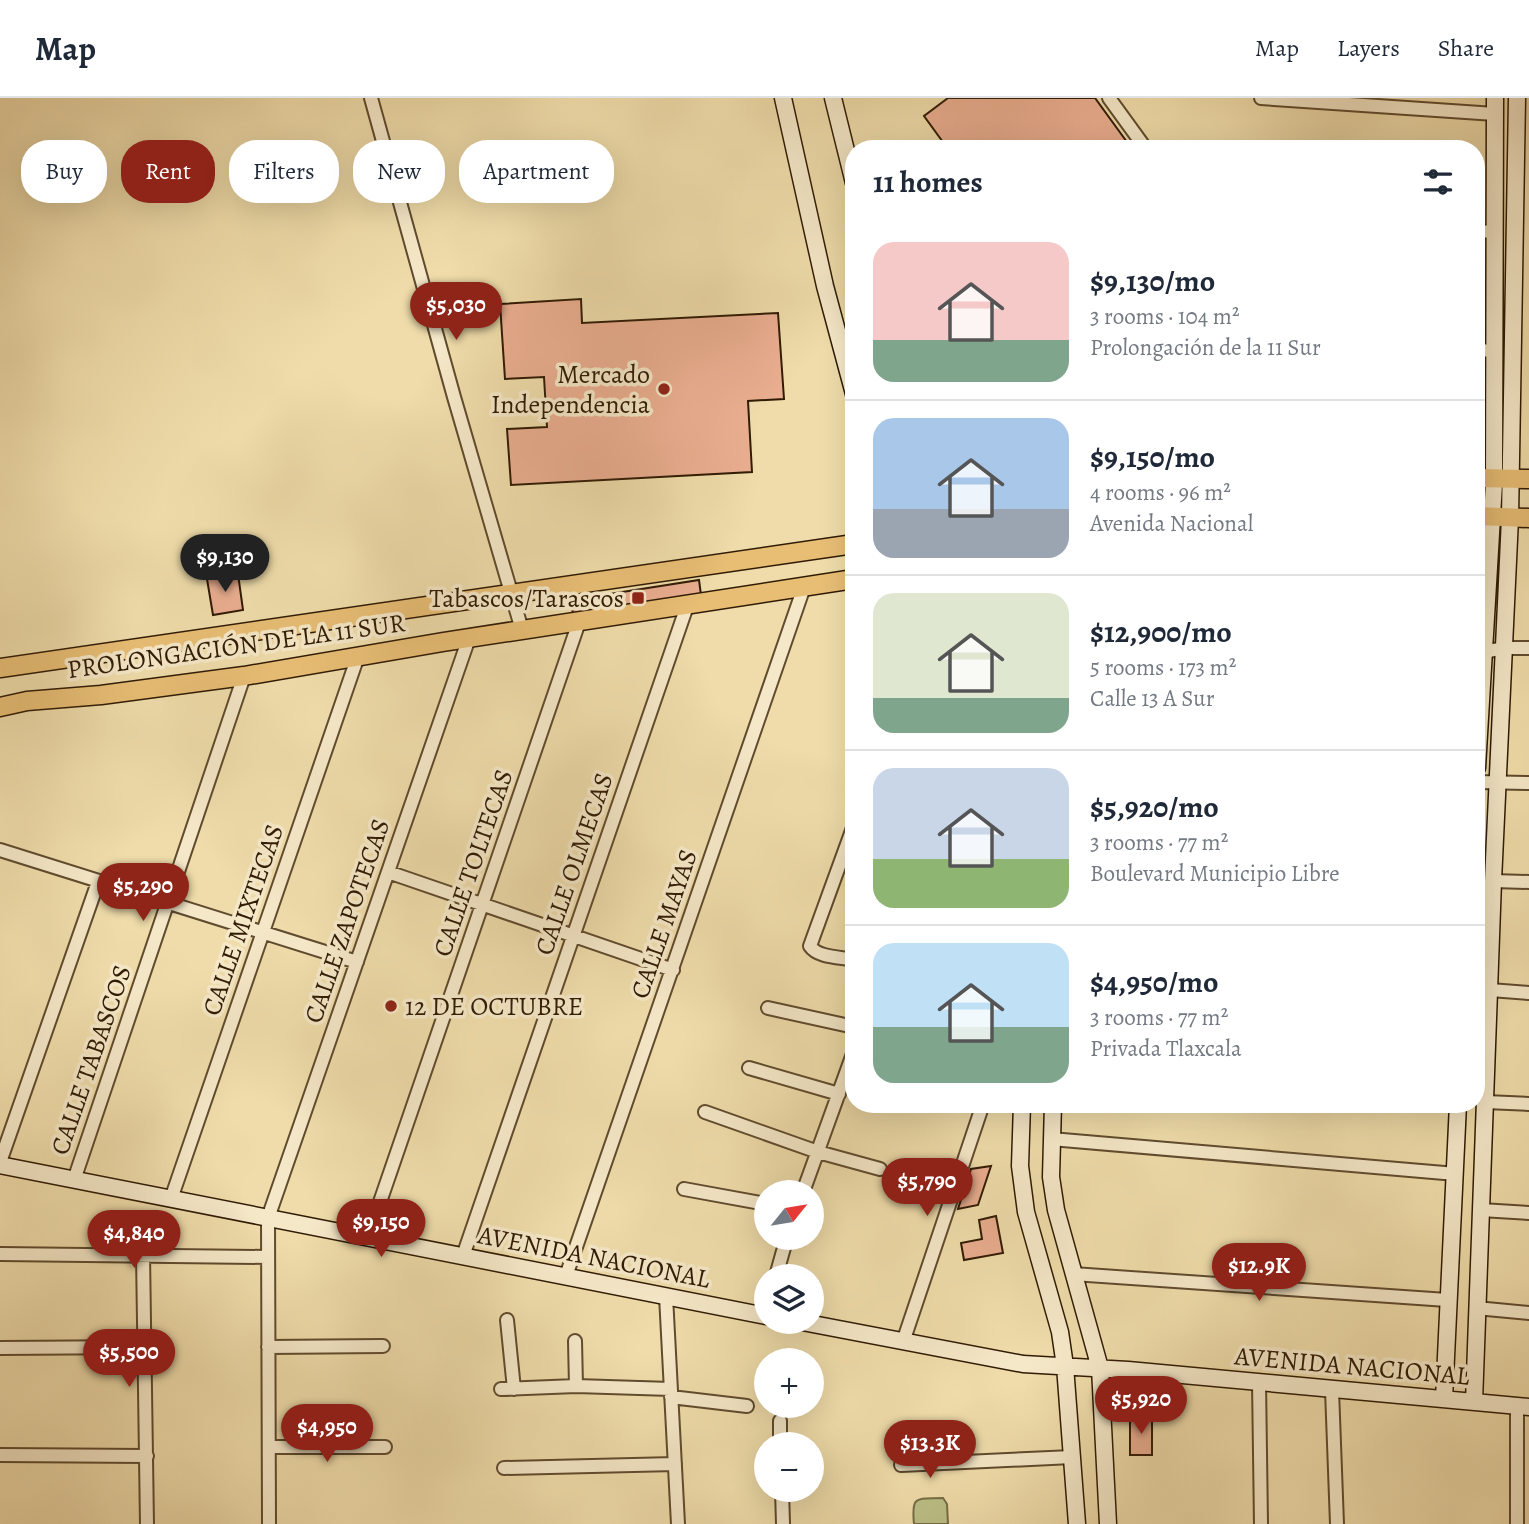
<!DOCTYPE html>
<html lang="en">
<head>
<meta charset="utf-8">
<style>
	body { margin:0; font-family:Alegreya,serif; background:#f2f2f3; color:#1f2937; height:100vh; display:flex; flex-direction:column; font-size:26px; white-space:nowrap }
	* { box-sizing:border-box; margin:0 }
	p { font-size:23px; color:#747a83 }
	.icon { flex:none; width:38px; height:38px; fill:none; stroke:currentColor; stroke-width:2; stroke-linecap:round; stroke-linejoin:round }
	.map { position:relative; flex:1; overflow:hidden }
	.details { position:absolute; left:845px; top:42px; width:640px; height:973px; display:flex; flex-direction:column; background:#fff; border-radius:28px; box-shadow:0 7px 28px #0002 }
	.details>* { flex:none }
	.top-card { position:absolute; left:21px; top:42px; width:665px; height:63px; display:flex; gap:14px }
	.needle { width:46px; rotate:60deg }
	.fabs { position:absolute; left:754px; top:1082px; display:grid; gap:14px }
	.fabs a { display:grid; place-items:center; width:70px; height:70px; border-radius:50%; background:#fff; box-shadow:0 7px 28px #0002; font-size:35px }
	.price { position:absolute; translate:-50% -60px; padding:0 16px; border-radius:24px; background:#8f2418; color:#fff; font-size:23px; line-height:46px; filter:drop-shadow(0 2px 4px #0008) }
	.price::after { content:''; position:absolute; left:50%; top:42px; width:21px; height:16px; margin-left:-10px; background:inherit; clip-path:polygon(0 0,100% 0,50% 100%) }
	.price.active { background:#222; color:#fff }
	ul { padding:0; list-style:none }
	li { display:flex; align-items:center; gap:21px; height:175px; padding:0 28px }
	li+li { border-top:2px solid #e0e1e3 }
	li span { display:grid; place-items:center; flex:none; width:196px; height:140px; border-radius:21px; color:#555 }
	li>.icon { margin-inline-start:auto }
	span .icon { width:84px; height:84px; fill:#fffc; stroke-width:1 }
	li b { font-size:30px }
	h2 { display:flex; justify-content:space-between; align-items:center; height:84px; padding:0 28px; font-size:30px }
	.pill { padding:0 24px; border-radius:28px; background:#fff; box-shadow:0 7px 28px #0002; font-size:24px; line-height:63px }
	.pill.active { background:#8f2418; color:#fff }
	header { display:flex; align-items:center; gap:42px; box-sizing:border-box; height:98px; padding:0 35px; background:#fff; border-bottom:2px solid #e0e1e3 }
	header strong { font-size:33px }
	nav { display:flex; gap:38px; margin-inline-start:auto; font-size:24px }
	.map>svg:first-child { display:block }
</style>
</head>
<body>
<header>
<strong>Map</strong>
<nav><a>Map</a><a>Layers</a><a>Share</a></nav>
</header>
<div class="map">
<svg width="1529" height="1426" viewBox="0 0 1529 1426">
	<rect width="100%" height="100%" fill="#efdcaa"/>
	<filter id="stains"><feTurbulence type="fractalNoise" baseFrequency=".00286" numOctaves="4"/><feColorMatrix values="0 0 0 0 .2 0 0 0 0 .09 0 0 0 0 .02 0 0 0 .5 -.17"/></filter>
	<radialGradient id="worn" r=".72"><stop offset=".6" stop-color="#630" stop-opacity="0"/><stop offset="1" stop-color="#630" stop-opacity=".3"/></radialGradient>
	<path fill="#bbc087" stroke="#766e46" stroke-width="2" d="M943 1400 947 1406 948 1426H914C911 1396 917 1401 943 1400Z"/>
	<path fill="#eaae90" stroke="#301b04" stroke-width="2" d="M948 0H1095L1132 51H948L924 18Z
		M581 201 582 225 778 215 784 301 748 303 752 374 511 387 507 331 547 329 544 279 505 281 500 206Z
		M238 476 243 512 213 517 207 481Z
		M699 482 701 497 573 517 571 502Z
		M991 1068 978 1107 958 1111 971 1071Z
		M996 1118 1003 1155 964 1162 961 1145 982 1141 979 1122Z
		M1137 1318H1152V1357H1130V1324Z"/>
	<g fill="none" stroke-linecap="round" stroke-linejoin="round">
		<g stroke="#604b2e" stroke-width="16">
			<path id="street" d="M371 0 454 299 522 532
				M1109 0 1146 51
				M1261 0 1495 16
				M1477 133 1495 134
				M1477 252 1496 253
				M1477 555 1505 550H1529
				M1477 684 1529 685
				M854 727 810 848C818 860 841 859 854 862
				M0 752 357 864
				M388 774 673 872
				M1493 783 1529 784
				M1477 891 1529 895
				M768 910 854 929
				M749 970 839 996
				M1486 1004 1529 1006
				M705 1014 818 1054 880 1071
				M1051 1041 1456 1076
				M0 1064 98 784
				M74 1082 244 578
				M684 1091 766 1106
				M803 1094 854 953
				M171 1101 358 558
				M1481 1112 1529 1115
				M368 1139 579 524
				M0 1156 267 1159
				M143 1156 147 1426
				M463 1158 687 508
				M1073 1176 1447 1202
				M566 1178 804 489
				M776 1178 787 1139
				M666 1198 678 1426
				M1476 1210 1529 1215
				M507 1222 514 1291
				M575 1243 576 1288
				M903 1244 983 1006
				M268 1249 383 1248
				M0 1250 144 1249
				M1259 1284 1261 1426
				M501 1291 576 1288 671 1291
				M1332 1292 1337 1426
				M671 1299 747 1308
				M780 1323V1346
				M269 1349H385
				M0 1357 147 1358
				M901 1367 1072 1359
				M504 1370 675 1366
				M782 1391 783 1426
				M269 1426 268 1120 469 540
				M1517 1426V1308"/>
		</g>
		<g stroke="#301b04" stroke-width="19">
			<path id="secondary" d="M783 0 825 188 854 296
				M833 0 854 85
				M1477 670 1494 385 1495 0
				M1022 1006 1020 1068 1026 1114 1060 1234 1065 1268 1077 1426
				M1053 1006 1051 1079 1056 1112 1100 1270 1108 1426
				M0 1067 766 1218
				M797 1223 1023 1266 1128 1272 1529 1309
				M1444 1301 1458 1006
				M1474 1304 1493 783 1510 420 1517 0"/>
		</g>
		<g stroke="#301b04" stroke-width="21">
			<path id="primary" d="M1477 380 1529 381
				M1477 418 1529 420
				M0 570 854 446
				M0 609 27 603 101 597 244 578 443 544 854 481"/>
		</g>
		<use href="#street" stroke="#f5e8c8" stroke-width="12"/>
		<use href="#secondary" stroke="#f5e8c8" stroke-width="16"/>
		<use href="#primary" stroke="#e8be75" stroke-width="18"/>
	</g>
	<g fill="#8f2418" stroke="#f5e8c8" stroke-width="2.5">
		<circle cx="664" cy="291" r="7"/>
		<rect x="631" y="493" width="14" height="14" rx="3.5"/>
		<circle cx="391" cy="908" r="7"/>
	</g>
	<g text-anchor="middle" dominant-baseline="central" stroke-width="7" stroke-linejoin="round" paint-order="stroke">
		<g font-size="26" fill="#301b04" stroke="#f5e8c8" text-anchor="end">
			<text x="650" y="276">Mercado<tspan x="650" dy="30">Independencia</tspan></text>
			<text x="624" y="500">Tabascos/Tarascos</text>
			<text x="405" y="908" text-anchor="start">12 DE OCTUBRE</text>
		</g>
		<g font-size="26" fill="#301b04" stroke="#f5e8c8">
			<text transform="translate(236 548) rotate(-8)">PROLONGACIÓN DE LA 11 SUR</text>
			<text transform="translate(473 765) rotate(-71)">CALLE TOLTECAS</text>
			<text transform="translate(574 766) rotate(-71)">CALLE OLMECAS</text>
			<text transform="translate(243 822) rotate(-71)">CALLE MIXTECAS</text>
			<text transform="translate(347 823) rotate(-71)">CALLE ZAPOTECAS</text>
			<text transform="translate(664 826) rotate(-71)">CALLE MAYAS</text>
			<text transform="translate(91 962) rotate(-71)">CALLE TABASCOS</text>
			<text transform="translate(594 1159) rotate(11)">AVENIDA NACIONAL</text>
			<text transform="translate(1352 1268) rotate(5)">AVENIDA NACIONAL</text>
		</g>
	</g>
	<rect width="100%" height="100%" filter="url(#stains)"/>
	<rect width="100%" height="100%" fill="url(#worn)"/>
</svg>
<div class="fabs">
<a><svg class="needle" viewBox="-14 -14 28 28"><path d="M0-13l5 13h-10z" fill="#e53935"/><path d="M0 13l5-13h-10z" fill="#747a83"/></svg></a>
<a><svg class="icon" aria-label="layers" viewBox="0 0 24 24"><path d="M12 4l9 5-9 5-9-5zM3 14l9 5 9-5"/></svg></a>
<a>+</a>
<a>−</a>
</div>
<b class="price" style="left:456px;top:244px">$5,030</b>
<b class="price active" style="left:225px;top:496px">$9,130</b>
<b class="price" style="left:143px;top:825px">$5,290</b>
<b class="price" style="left:927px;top:1120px">$5,790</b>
<b class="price" style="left:381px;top:1161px">$9,150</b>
<b class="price" style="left:134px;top:1172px">$4,840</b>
<b class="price" style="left:1259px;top:1205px">$12.9K</b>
<b class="price" style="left:129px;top:1291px">$5,500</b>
<b class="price" style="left:1141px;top:1338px">$5,920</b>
<b class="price" style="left:327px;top:1366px">$4,950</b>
<b class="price" style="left:930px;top:1382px">$13.3K</b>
<div class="top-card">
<a class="pill">Buy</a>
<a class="pill active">Rent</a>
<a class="pill">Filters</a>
<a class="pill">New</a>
<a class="pill">Apartment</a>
</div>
<section class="details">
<h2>11 homes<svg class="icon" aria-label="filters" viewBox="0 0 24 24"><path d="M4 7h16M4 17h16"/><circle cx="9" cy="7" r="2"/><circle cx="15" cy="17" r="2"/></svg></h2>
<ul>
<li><span style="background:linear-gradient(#f6c9c9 70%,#7fa58c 0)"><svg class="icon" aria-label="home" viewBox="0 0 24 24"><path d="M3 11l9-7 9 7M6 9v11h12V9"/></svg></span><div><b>$9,130/mo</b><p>3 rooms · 104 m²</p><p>Prolongación de la 11 Sur</p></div></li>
<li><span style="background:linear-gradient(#a9c7e8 65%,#9aa5b1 0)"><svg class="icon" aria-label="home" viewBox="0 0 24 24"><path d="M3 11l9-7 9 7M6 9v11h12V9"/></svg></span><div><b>$9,150/mo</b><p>4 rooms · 96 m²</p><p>Avenida Nacional</p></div></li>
<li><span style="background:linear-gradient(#dfe7d0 75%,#7fa58c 0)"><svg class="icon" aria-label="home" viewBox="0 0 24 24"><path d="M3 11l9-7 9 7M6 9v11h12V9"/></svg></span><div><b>$12,900/mo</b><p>5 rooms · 173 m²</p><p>Calle 13 A Sur</p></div></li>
<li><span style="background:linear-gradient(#c9d6e8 65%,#8fb573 0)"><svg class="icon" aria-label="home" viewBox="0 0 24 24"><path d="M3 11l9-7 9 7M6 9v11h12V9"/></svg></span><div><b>$5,920/mo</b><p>3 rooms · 77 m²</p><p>Boulevard Municipio Libre</p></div></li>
<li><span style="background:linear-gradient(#bfe0f5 60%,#7fa58c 0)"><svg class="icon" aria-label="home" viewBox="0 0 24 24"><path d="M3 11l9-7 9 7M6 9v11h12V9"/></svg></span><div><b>$4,950/mo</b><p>3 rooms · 77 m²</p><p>Privada Tlaxcala</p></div></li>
</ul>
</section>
</div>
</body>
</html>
